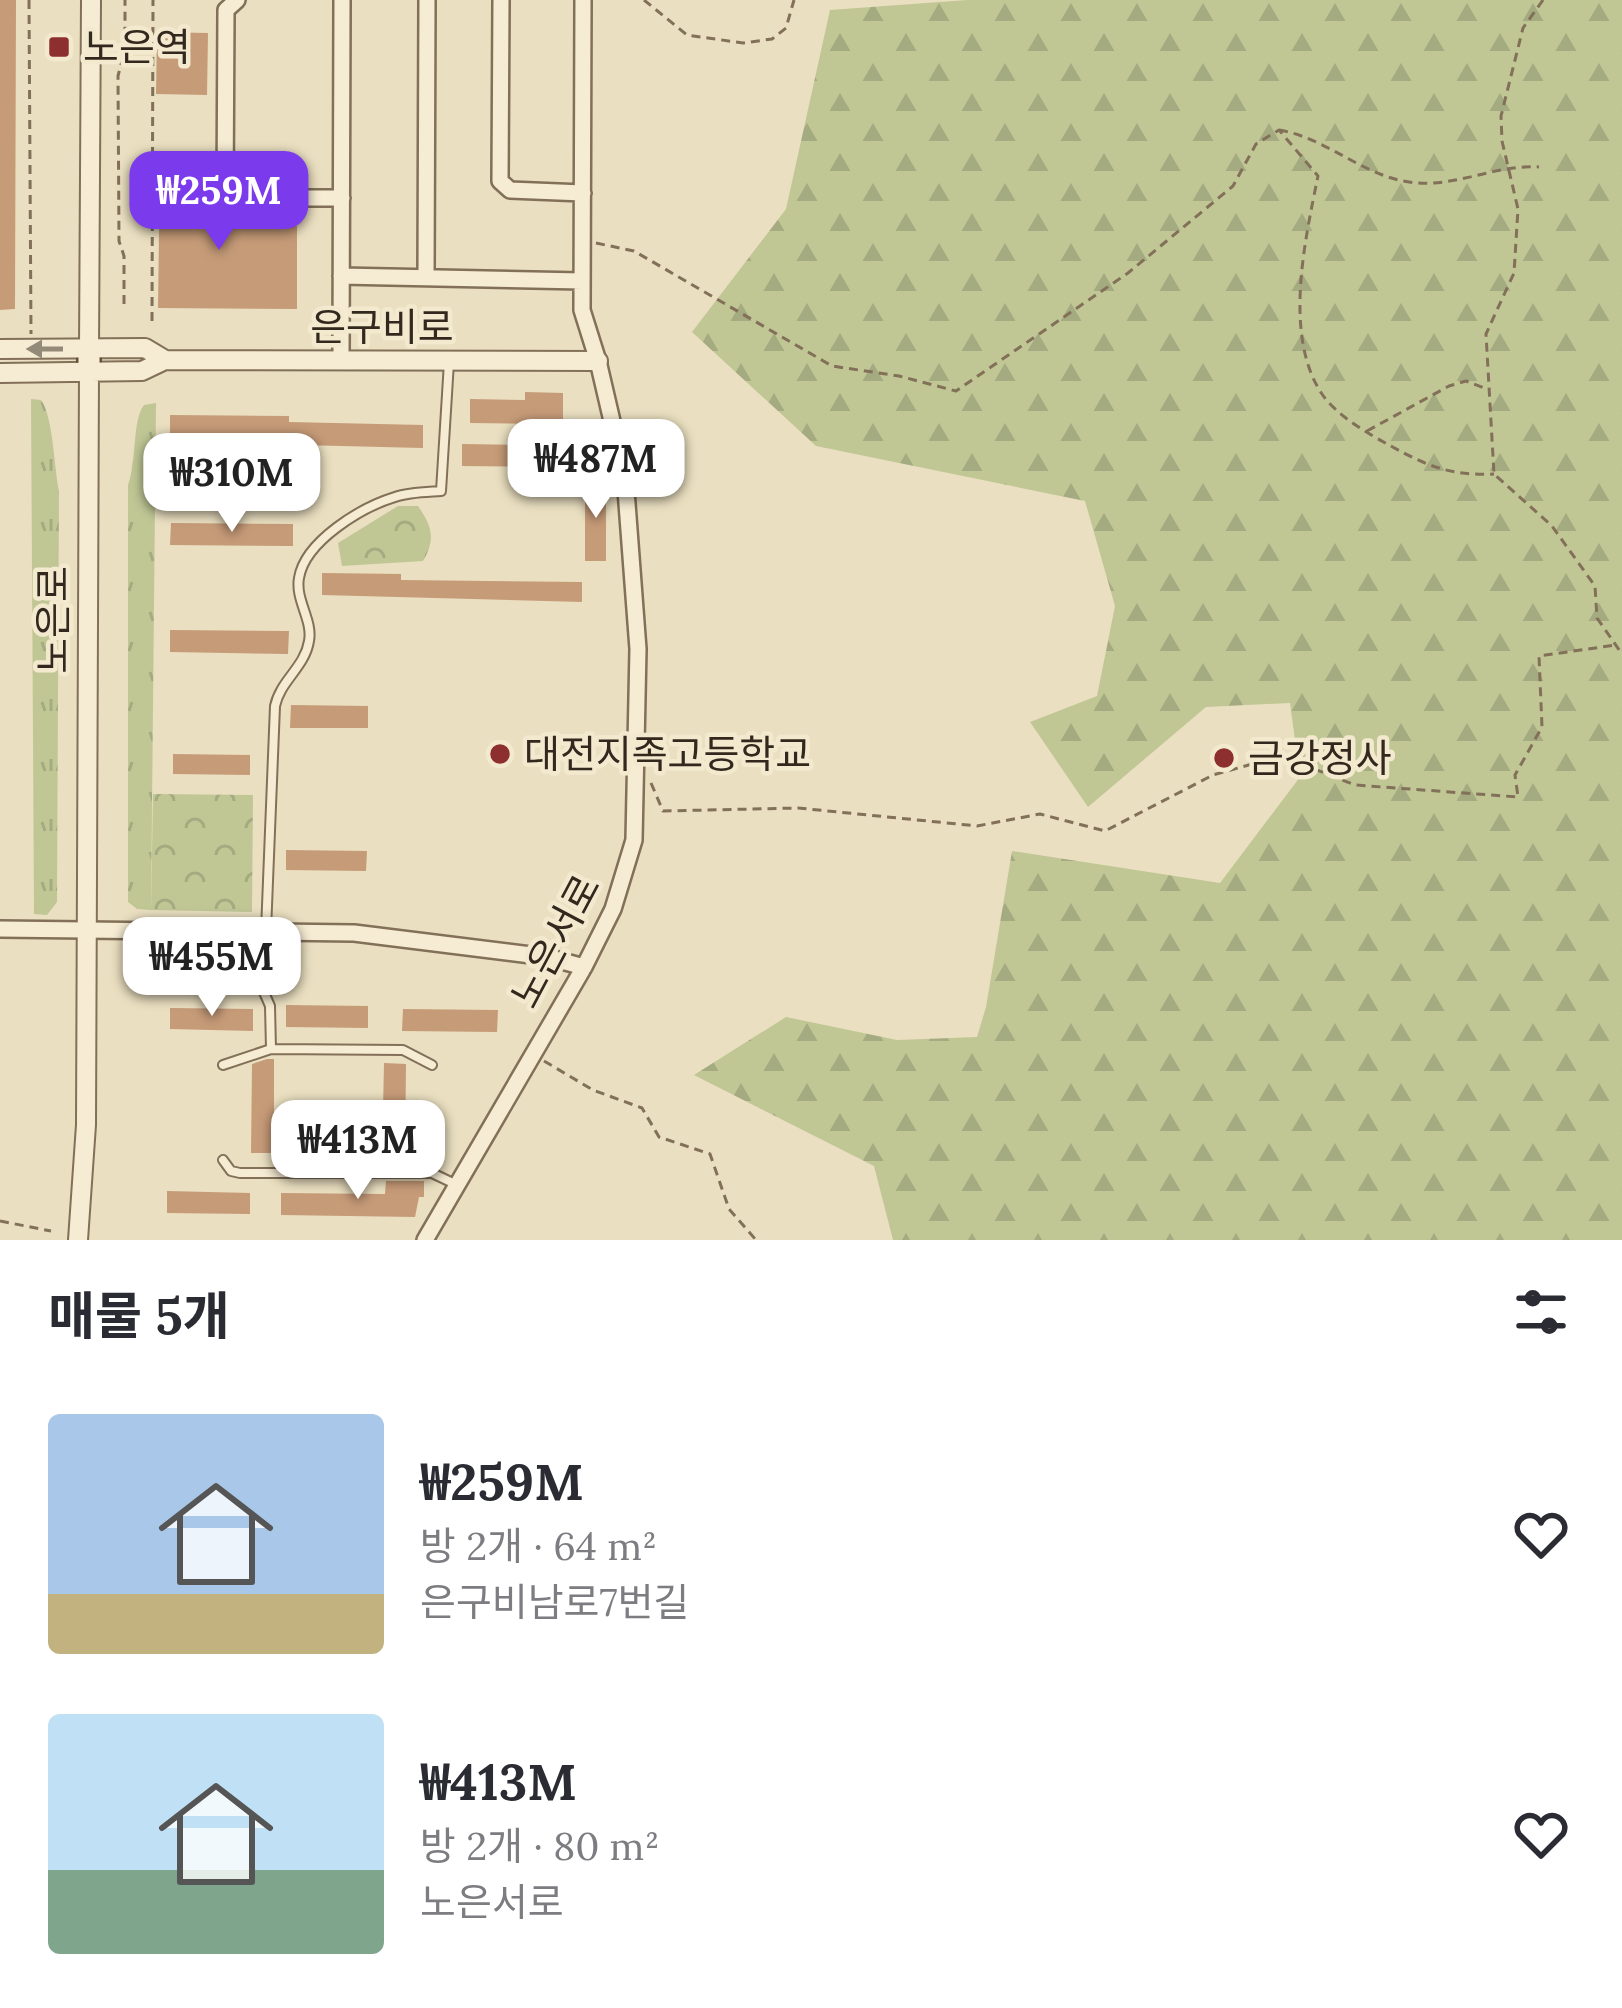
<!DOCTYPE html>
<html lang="ko">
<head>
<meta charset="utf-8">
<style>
	body { margin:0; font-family:Lora,"Noto Sans KR",serif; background:#f2f2f3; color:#2b2b33; height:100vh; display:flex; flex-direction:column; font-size:45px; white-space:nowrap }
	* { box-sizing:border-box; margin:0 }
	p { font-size:39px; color:#7c7c81 }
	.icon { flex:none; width:66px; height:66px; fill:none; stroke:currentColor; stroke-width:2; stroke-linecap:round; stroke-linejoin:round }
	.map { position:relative; height:1240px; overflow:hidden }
	.details { display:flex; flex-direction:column; background:#fff; flex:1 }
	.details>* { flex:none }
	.price { position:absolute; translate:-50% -102px; padding:0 27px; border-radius:24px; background:#fff; color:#222; font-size:39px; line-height:78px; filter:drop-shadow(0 3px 6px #0008) }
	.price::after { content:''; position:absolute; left:50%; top:72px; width:36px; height:27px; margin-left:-18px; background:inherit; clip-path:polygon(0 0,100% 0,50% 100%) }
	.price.current { background:#7c3aed; color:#fff }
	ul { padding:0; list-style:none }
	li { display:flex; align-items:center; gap:36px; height:300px; padding:0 48px }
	li span { display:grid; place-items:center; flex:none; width:336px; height:240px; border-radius:12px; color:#555 }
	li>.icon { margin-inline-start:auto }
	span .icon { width:144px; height:144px; fill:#fffc; stroke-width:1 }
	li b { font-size:51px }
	h2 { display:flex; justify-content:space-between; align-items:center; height:144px; padding:0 48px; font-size:51px }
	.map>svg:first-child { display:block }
</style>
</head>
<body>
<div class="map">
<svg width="1622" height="1240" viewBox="0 0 1622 1240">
	<defs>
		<pattern id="grass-tufts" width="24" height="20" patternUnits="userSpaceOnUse" patternTransform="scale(3)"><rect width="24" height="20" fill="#c0c795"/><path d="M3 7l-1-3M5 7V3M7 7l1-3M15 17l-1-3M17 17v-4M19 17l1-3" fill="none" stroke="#a5ab80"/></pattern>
		<pattern id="forest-firs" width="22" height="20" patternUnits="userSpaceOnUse" patternTransform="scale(3)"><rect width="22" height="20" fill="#c0c795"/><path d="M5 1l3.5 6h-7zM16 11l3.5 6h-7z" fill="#a5ab80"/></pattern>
		<pattern id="park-crowns" width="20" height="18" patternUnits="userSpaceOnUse" patternTransform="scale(3)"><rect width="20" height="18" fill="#c0c795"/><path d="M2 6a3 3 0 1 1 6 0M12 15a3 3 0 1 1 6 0" fill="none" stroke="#a5ab80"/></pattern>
	</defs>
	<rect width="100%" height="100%" fill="#eadfc0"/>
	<path fill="url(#grass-tufts)" d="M31 399 41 400C53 415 54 467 59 491L57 902 47 915 34 914Z
		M156 403 151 910 137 909 128 902V485C137 461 132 420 144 405Z"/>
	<path fill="url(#forest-firs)" d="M967 0H1622V1240H893L874 1166 694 1075 786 1017 897 1040 977 1037 986 1007 1012 851 1220 883 1300 777 1290 703 1206 707 1088 807 1030 722 1097 696 1115 606 1085 501 816 446 692 332 786 209 830 10Z"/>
	<path fill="url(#park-crowns)" d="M398 506H418C432 526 436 539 423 561L342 566 338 543Z
		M153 794 253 795 252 912 151 910Z"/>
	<path fill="#c69b78" d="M0 0H16L15 309 0 310Z
		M157 32 208 33 207 95 156 94Z
		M160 161H203L202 225 297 226V309L158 308Z
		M525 392 563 393V424L470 423V399L525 400Z
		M170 415 289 416V422L423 425V448L301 445V438H170Z
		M462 444 582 446V467L462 466Z
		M585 481H606V561H585Z
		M171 523 293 524V546L170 545Z
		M322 573 401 574V580L582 582V602L322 595Z
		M170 630 289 631 288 654 170 652Z
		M291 705 368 706V728H290Z
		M173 754 250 755V775L173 774Z
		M286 850 367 851 366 871 286 870Z
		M241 952V980H214L213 971H196V953Z
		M286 1005 368 1006V1028L286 1027Z
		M170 1008 253 1009V1031L170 1029Z
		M403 1009 498 1010 497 1032 402 1031Z
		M267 1059H274V1153H251L252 1064Z
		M384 1063 406 1064 405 1158H382Z
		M386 1181H424V1197H419L415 1217 281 1215V1193L385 1194Z
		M167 1191 250 1193V1214L167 1213Z"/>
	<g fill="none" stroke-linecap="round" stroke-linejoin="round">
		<g stroke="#827059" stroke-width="12">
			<path id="service" d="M266 931 275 706C280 681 305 667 309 641 313 620 295 600 299 578 305 541 362 507 395 497 409 492 426 492 441 491L449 362
				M271 1049 403 1050 432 1065
				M223 1065 271 1049 270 1006 263 990V934
				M223 1160 231 1171 240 1173H432L455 1184"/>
		</g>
		<g stroke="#827059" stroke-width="20">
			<path id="minor" d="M237 0 226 10 225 198H342
				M501 0 500 181 510 190 583 193
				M341 276 582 281
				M426 277 427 0
				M341 360 342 0
				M0 929 354 933 547 957 584 967
				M425 1240 584 967 613 909 634 840 638 649 625 477 598 361 582 310 583 0"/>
		</g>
		<g stroke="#827059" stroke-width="22">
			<path id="tertiary" d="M0 349 145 348 165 360
				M89 349 91 0
				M0 373 142 371 165 360 598 361
				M78 1240 86 1125 89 372"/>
		</g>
		<g stroke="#64513d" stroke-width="26">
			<path id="secondary" d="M89 349V372"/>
		</g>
		<path stroke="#827059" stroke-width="3" stroke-dasharray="9 6" stroke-linecap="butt" d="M29 0 31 334
			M644 0 687 35 743 43 772 39 786 28 794 0
			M1543 0 1523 28 1501 116 1502 141 1518 209 1514 273 1486 334 1494 474 1552 526 1595 586 1597 618 1622 654
			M1279 130C1327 138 1361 175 1409 182 1454 189 1495 164 1539 167
			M596 243 634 251 832 366 899 376 956 391 1128 273 1233 186 1256 144 1279 130 1318 176C1305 240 1283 336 1322 394 1336 415 1367 433 1389 445 1427 466 1450 476 1494 474
			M124 304V256L119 241 118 76 125 49V0
			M152 321 153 0
			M1367 431 1449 386 1466 381 1487 389
			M651 783 663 811 798 808 977 826 1040 814 1105 831 1213 775 1281 756 1355 785 1518 797 1515 775 1542 727 1539 656 1616 645
			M544 1061 593 1090 642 1108 659 1137 710 1154 729 1209 756 1240
			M0 1221 51 1231"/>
		<use href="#service" stroke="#f6ecd3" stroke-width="8"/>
		<use href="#minor" stroke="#f6ecd3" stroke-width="15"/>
		<use href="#tertiary" stroke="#f6ecd3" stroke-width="18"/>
		<use href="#secondary" stroke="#f6ecd3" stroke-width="21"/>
	</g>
	<defs><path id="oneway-solid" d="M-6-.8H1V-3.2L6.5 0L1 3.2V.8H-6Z" transform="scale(3)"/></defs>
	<use fill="#948a78" href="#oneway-solid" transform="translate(45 349) rotate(-180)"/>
	<g fill="#8d2f2e" stroke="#f2e9cf" stroke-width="4.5">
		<rect x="47" y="35" width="24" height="24" rx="6"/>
		<circle cx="500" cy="754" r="12"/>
		<circle cx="1224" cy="758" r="12"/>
	</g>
	<g text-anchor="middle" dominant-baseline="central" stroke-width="9" stroke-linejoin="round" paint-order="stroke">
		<g font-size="39" fill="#33281d" stroke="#f2e9cf" text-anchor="start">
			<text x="83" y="47">노은역</text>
			<text x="524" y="754">대전지족고등학교</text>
			<text x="1248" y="758">금강정사</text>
		</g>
		<g font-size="39" fill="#33281d" stroke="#f2e9cf">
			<text x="382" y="327">은구비로</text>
			<text transform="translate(53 620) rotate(-90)">노은로</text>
			<text transform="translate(555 941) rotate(-62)">노은서로</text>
		</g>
	</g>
</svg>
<b class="price current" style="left:219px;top:253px">₩259M</b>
<b class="price" style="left:596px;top:521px">₩487M</b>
<b class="price" style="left:232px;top:535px">₩310M</b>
<b class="price" style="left:212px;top:1019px">₩455M</b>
<b class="price" style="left:358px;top:1202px">₩413M</b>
</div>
<section class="details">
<h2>매물 5개<svg class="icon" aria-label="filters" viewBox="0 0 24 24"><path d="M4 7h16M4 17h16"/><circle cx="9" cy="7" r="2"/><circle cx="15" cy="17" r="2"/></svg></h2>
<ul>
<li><span style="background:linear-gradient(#a9c7e8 75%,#c2b280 0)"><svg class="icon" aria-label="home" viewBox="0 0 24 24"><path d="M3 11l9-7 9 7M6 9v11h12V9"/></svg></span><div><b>₩259M</b><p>방 2개 · 64 m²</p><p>은구비남로7번길</p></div><svg class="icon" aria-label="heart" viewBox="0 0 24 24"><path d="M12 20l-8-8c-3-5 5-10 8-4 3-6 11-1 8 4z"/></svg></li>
<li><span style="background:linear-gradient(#bfe0f5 65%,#7fa58c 0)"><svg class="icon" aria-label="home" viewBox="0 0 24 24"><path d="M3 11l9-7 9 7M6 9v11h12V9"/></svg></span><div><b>₩413M</b><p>방 2개 · 80 m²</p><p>노은서로</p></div><svg class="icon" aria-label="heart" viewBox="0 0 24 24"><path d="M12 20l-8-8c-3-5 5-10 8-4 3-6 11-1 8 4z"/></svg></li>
</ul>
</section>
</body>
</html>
